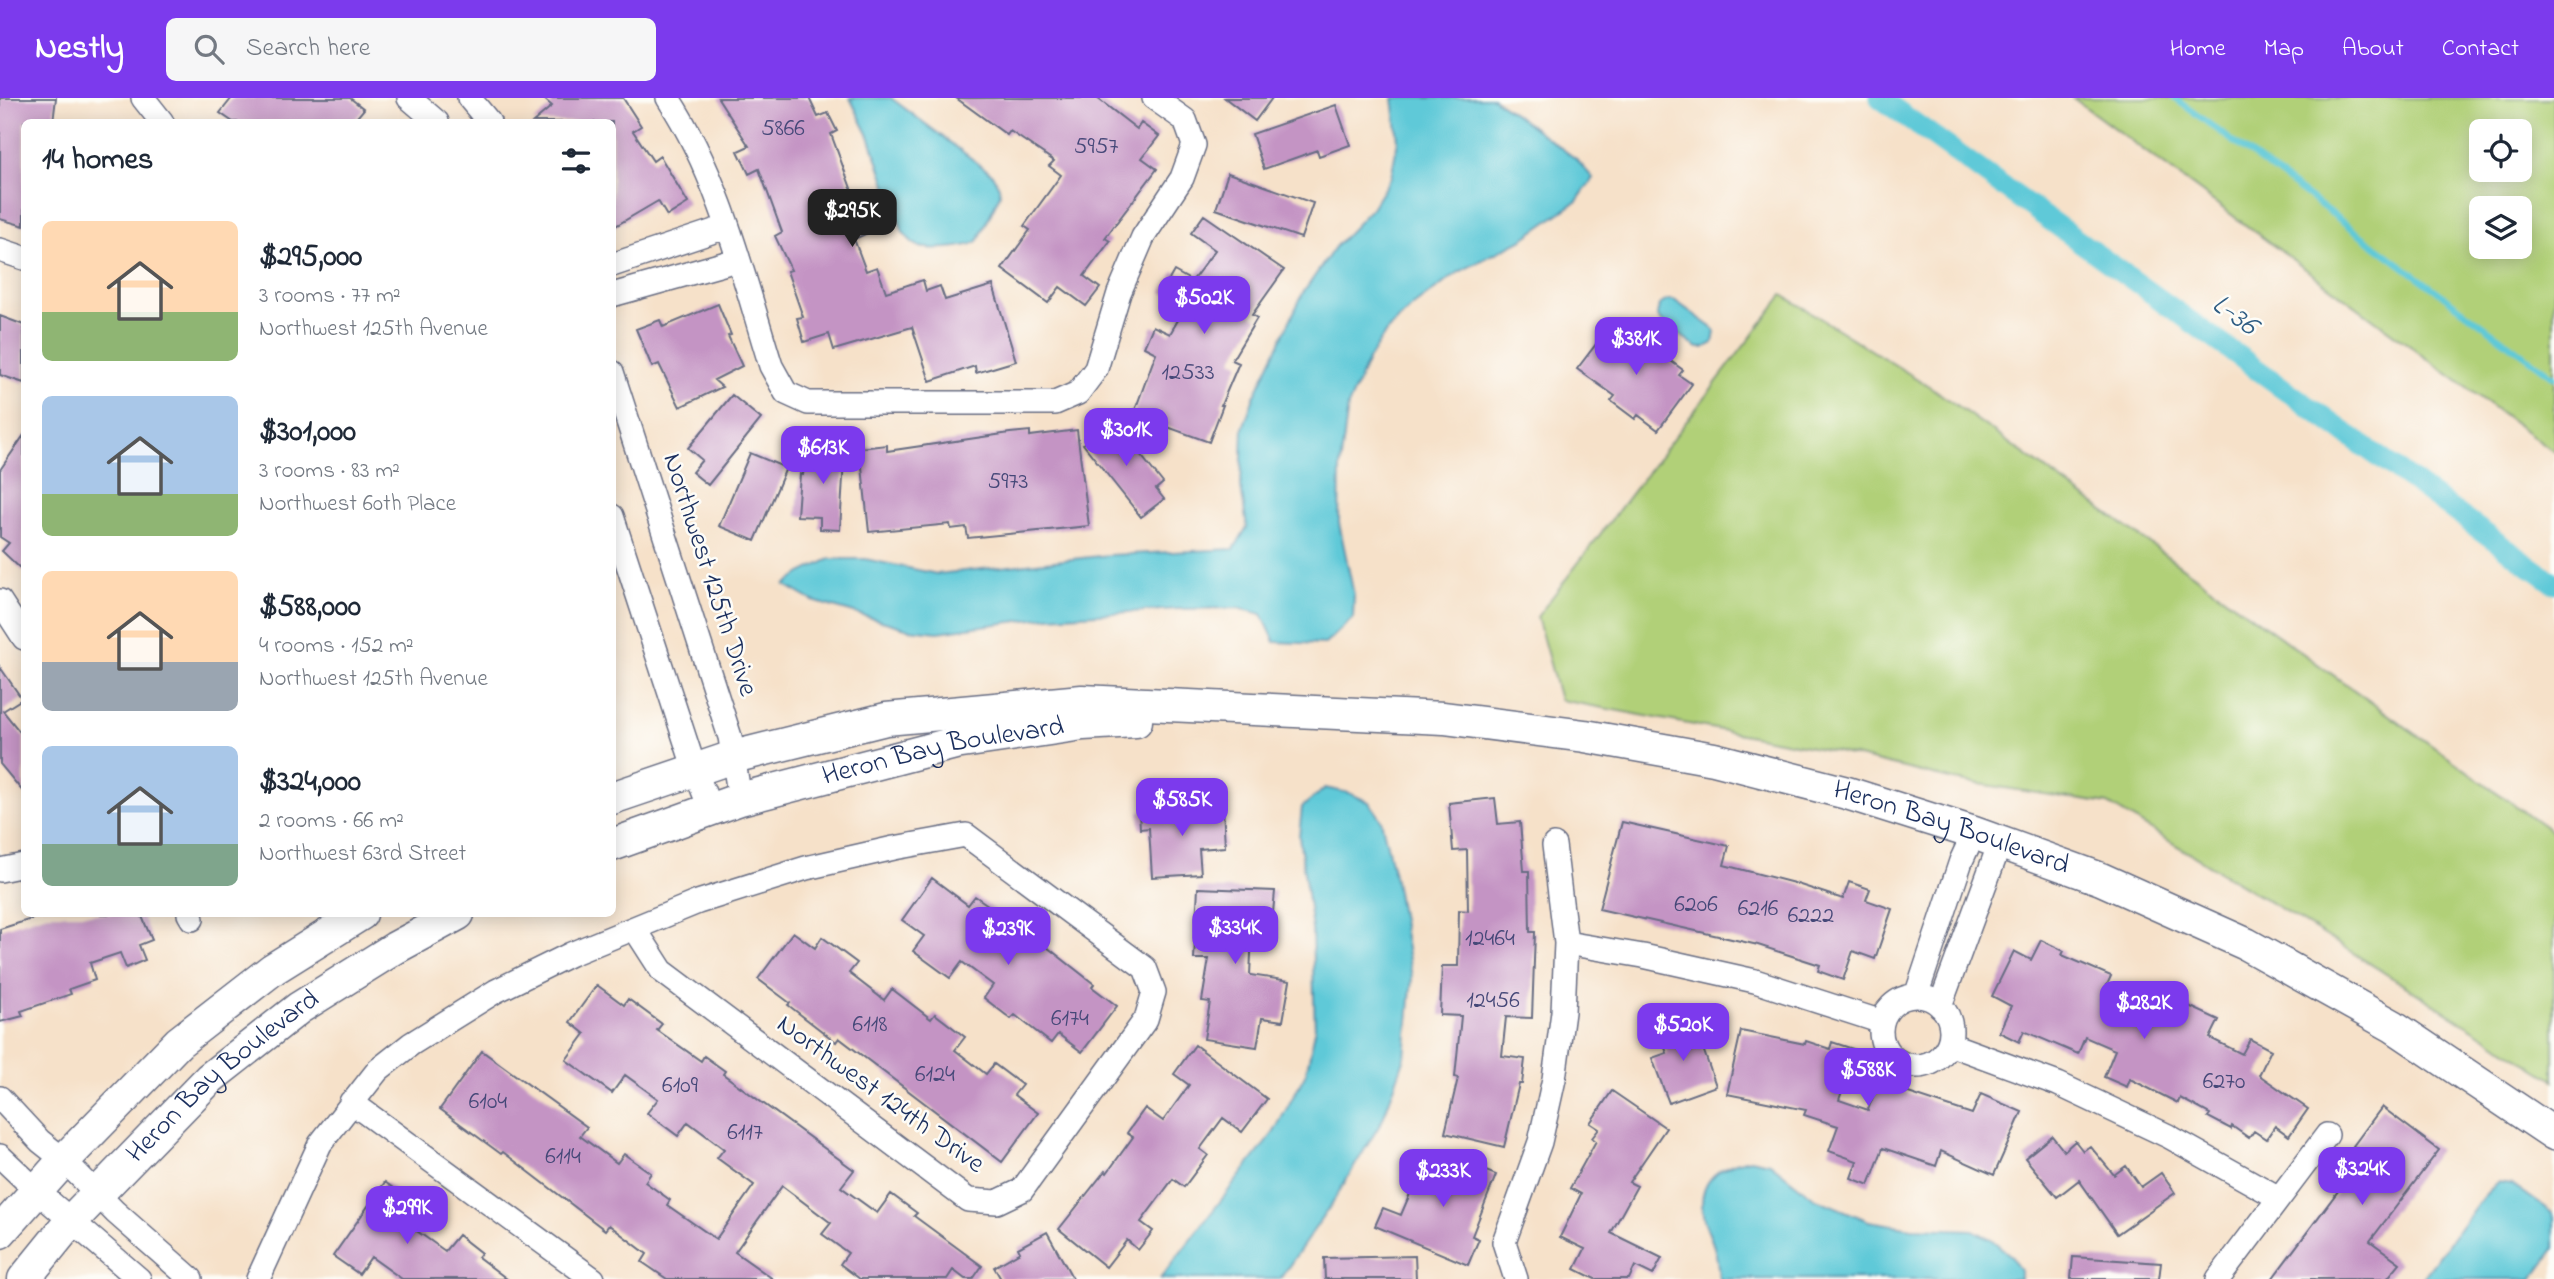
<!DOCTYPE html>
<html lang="en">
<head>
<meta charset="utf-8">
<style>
	body { margin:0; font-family:"Indie Flower",sans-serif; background:#f6f6f7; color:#1f2937; height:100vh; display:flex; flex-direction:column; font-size:26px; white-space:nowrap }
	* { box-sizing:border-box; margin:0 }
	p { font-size:23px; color:#747a83 }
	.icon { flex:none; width:38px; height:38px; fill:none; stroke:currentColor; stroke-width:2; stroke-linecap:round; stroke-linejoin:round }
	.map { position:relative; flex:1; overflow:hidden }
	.drawer { position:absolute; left:21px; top:21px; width:595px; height:798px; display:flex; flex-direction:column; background:#fff; border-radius:10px; box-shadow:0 4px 18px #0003 }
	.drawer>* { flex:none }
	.fabs { position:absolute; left:2469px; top:21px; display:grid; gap:14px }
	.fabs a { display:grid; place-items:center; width:63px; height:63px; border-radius:10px; background:#fff; box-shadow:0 4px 18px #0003; font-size:35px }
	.price { position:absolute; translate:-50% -60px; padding:0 16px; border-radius:14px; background:#7c3aed; color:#fff; font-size:23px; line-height:46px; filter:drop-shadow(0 2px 4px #0008) }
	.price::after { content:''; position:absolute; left:50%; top:42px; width:21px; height:16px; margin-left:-10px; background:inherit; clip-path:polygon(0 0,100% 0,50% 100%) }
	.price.current { background:#222; color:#fff }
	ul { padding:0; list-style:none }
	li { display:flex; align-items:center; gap:21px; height:175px; padding:0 21px }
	li span { display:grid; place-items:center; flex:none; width:196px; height:140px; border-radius:10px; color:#555 }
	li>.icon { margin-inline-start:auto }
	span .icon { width:84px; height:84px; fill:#fffc; stroke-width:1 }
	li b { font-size:30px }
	h2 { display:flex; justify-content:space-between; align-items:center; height:84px; padding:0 21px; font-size:30px }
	header { display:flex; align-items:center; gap:42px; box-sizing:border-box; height:98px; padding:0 35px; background:#7c3aed; color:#fff }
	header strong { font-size:33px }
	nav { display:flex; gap:38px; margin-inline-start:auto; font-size:24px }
	.search { width:490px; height:63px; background:#f6f6f7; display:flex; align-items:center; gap:18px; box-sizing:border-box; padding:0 24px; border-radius:10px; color:#747a83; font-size:26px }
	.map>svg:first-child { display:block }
</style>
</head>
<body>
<header>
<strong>Nestly</strong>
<div class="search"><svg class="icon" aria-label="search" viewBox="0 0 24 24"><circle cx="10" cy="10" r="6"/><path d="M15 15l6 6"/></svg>Search here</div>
<nav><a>Home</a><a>Map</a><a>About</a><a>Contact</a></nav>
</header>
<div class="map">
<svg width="2554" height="1181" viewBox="0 0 2554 1181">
	<rect width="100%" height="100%" fill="#fdfcf7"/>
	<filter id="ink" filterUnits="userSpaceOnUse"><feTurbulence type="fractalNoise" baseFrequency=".0143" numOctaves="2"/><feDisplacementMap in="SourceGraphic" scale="14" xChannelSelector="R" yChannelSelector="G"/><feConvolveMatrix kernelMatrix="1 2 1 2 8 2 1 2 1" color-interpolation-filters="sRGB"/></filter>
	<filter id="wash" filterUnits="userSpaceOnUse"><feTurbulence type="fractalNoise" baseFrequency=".00686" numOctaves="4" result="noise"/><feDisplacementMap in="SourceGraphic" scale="28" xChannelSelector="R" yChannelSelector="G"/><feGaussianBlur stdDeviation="1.57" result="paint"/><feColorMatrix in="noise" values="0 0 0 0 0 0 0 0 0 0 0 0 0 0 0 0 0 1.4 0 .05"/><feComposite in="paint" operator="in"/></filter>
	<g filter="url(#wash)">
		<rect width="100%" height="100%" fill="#f6e1c9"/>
		<path fill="#b1d078" stroke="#66806b" stroke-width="2" fill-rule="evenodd" d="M2073 0H2554V354ZM2482 33H2520V72H2482ZM2482 110H2520V149H2482Z
			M1783 197 1932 290 2554 735V982L2326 838 2108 706 1954 682 1833 653 1560 602 1537 519Z"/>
		<path fill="#5fc9d8" stroke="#3d7c9b" stroke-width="2" d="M850 0H891L992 76 999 89 1000 96 978 143C969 150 932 152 920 149 912 146 908 140 903 134L869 38Z
			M1393 0H1493L1576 61 1593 80 1577 103 1523 141 1459 174 1413 208 1386 234 1368 262 1348 308 1340 368 1339 425 1354 497 1353 520 1325 546 1275 544 1262 516 1238 510 1179 511 1048 519 938 534 909 531 813 503 785 487 801 475 830 461H865L937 476 1109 457 1234 451 1247 429 1241 389 1243 330 1254 299 1303 195 1335 149 1372 110 1391 79 1398 42Z
			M1668 202H1674L1713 230 1715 234 1713 245 1704 250H1698L1660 222 1657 217 1659 207Z
			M1325 690 1349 695 1369 704 1381 722 1394 777 1412 879 1405 959 1382 1023 1331 1107 1280 1181H1160L1274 1034 1306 975 1315 933 1312 831 1299 738 1302 709Z
			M1750 1061 1770 1065 1814 1100 1869 1123 1912 1130 1973 1132 1991 1141 2011 1158 2020 1173V1181H1719C1718 1172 1718 1162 1715 1153 1713 1143 1707 1133 1704 1122 1695 1084 1717 1068 1750 1061Z
			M2498 1084 2512 1086 2551 1114 2554 1119V1151L2532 1181H2422L2484 1098Z"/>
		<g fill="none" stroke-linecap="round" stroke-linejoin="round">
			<path stroke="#5fc9d8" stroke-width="6" d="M2174 0 2554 279"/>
			<path stroke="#5fc9d8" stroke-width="21" d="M1880 0 2554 485"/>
		</g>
		<g id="blocks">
			<path fill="#c494c4" d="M0 0H56L53 24H24V128L0 121Z
				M232 0H350L364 11 353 24H233L220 15Z
				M543 0H623L641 28 633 33 653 63 660 58 688 105 667 118 658 103 612 130V24H533L552 8Z
				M718 0H809L818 19 828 15 837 33 831 36 852 93 850 94 868 135 854 141 866 173 877 169 886 194 923 182 926 193 940 188 945 202 993 187 1016 263 976 275 975 268 930 283 912 229 834 252 829 236 804 244 797 220 803 219 787 173 791 172 775 138 782 134 759 71 749 76 738 53 749 48Z
				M956 0H1097L1137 31 1141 25 1159 38 1142 60 1157 71 1105 140 1110 143 1084 178 1100 190 1086 208 1060 189 1048 205 1002 171 1030 132 1024 128 1061 77 1049 68 1054 63 1010 33 1007 37Z
				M1225 0H1272L1255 23Z
				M1336 7 1350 47 1319 58 1317 52 1264 71 1252 36Z
				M1228 75 1313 105 1301 140 1216 111Z
				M1204 117 1284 172 1252 217 1257 220 1232 262 1239 265 1221 307H1223L1209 344 1165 328 1162 338 1130 326 1156 255 1144 249 1153 228 1170 236 1186 208 1162 194 1174 173 1192 183 1215 152 1191 135Z
				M718 206 731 237 728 238 742 268 714 282 722 289 680 309 659 266 652 269 636 231 660 222 663 229Z
				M0 218 24 227V285L0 277Z
				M1610 228 1639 249 1643 243 1683 272 1679 277 1692 286 1658 332 1638 317 1635 321 1611 303 1615 298 1577 271Z
				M732 297 761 321 708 387 692 374 702 362 688 350Z
				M1112 321 1163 385 1156 391 1164 401 1141 419 1083 346Z
				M1077 332 1089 428 968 440 966 429 951 431 950 426 869 434 860 350 887 347V353L1010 335 1030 333V338Z
				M24 337V474L2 453 9 445 0 439V372Z
				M820 342 845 344 840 432 820 431V419L797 418 800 376 803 377 805 360 819 361Z
				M750 355 786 370 755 443 719 428Z
				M0 569 22 601 3 613 24 639V695L0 666Z
				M1495 700 1498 726 1520 724 1524 773H1529L1530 834H1535L1532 920 1506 919 1502 958 1525 961 1522 986H1519L1504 1049 1445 1035 1458 980 1455 979 1461 918 1440 917 1442 868H1458L1459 812 1468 813 1467 752 1453 753 1449 705Z
				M1223 709 1225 749 1199 751 1201 776 1152 779 1149 730 1140 731 1139 713Z
				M1622 724 1729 748 1724 767 1794 785 1843 801 1849 784 1870 791 1866 802 1892 811 1875 861 1853 853 1843 882 1818 873 1820 867 1758 847 1599 811Z
				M932 780 968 807 975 798 998 814 993 822 1032 851 1038 842 1094 886 1092 889 1117 908 1082 954 1058 936 1051 945 1015 917 1011 921 984 900 993 887 962 864 950 880 913 853 924 838 902 822Z
				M1198 790 1275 793 1273 815 1253 814 1250 877 1290 883 1283 923 1262 920 1257 949 1204 941 1210 904 1202 903 1209 861H1194Z
				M47 816H141L152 842 139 847 145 862 126 870 120 855 90 865 95 882 69 891 71 896 21 913 23 918 0 924V831Z
				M793 834 815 850 822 839 857 865 849 875 884 902 892 891 931 921 935 916 965 939 955 952 986 976 994 966 1022 987 1014 997 1038 1015 1002 1064 839 940 836 944 788 907 790 905 758 881Z
				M2041 842 2064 853 2062 857 2111 878 2105 891 2138 906 2146 888 2219 922 2210 940 2242 956 2250 941 2271 952 2259 977 2308 1011 2289 1038 2275 1028 2266 1041 2254 1033 2249 1040 2232 1028 2231 1031 2208 1019 2210 1016 2180 1000 2178 1005 2130 981 2127 989 2104 979 2115 952 2085 939 2078 956 2024 933 2019 944 1999 934 2011 908 1992 898 2014 853 2031 862Z
				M597 887 624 907 628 901 662 926 657 932 701 963 704 958 725 973 723 976 854 1072 841 1089 877 1115 891 1096 917 1115 914 1118 982 1168 973 1181H965L953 1172 947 1181H860L840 1166 848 1155 822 1136 831 1125 782 1088 735 1154 773 1181H667L642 1164 647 1156 609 1127 605 1132 503 1054 501 1056 440 1011 482 953 587 1029 580 1038 617 1065 624 1056 651 1075 645 1084 670 1102 667 1107 716 1141 754 1087 717 1060 724 1051 688 1024 678 1038 647 1015 658 1001 625 977 612 995 566 962 585 936 570 924Z
				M1693 922 1716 988 1669 1005 1652 960 1667 955 1659 935Z
				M1741 933 1805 946 1806 943 1830 951 1832 944 1856 952 1839 1002 1868 1012 1878 985 1972 1016 1981 996 2022 1014 1994 1077 1941 1053 1936 1068 1883 1050 1869 1087 1851 1080 1857 1063 1829 1053 1838 1028 1804 1017 1806 1012 1727 996Z
				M1195 947 1267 1001 1242 1034 1223 1020 1200 1051 1208 1057 1184 1089 1173 1081 1141 1124 1153 1133 1138 1152 1127 1142 1106 1169 1059 1131 1105 1073 1107 1075 1133 1039 1127 1035 1145 1010 1163 1023 1189 987 1174 976Z
				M1612 993 1666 1030 1629 1084 1637 1088 1611 1135 1662 1160 1653 1177 1635 1168 1629 1181H1595L1575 1171 1585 1151 1560 1139 1581 1096 1570 1090 1596 1043 1592 1040 1599 1031 1590 1025Z
				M2382 1009 2439 1052 2370 1143 2400 1165 2387 1181H2272L2341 1089 2337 1087 2362 1054 2353 1048Z
				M2052 1038 2064 1053 2075 1043 2083 1053 2090 1048 2114 1077 2126 1068 2141 1089 2161 1075 2175 1095 2117 1136 2079 1082 2057 1099 2025 1060Z
				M1439 1054 1496 1077 1472 1138 1479 1141 1468 1167 1375 1128 1383 1110 1401 1117 1412 1091 1417 1093 1430 1060 1436 1062Z
				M385 1084 409 1102 397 1119 445 1153 458 1137 481 1155 478 1159 507 1181H402L371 1159 359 1176 333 1158Z
				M1047 1134 1073 1181H1001L994 1169 1020 1154 1018 1150Z
				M1415 1158 1416 1181H1325L1324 1160Z
				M2073 1159 2161 1165 2159 1181H2071Z"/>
		</g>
	</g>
	<g filter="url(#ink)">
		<use href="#blocks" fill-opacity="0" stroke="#686d83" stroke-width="2"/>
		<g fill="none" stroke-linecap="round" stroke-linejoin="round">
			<g stroke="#686d83" stroke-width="26">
				<path id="street" d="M143 0 162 24
					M409 0 437 24
					M469 0 489 24
					M668 0C720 80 743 178 771 268L786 295 808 305H1055L1078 295 1096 271 1119 195 1143 139 1182 80 1194 47 1185 22 1154 0
					M0 152 24 160
					M612 167 726 129
					M612 197 737 162
					M612 274 730 639 740 701
					M612 418 695 672 710 710
					M0 503 24 540
					M0 772 24 767
					M189 816 192 821
					M1566 845 1643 858 1755 883 1882 924
					M1881 933a35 35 0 1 1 70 0a35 35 0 1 1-70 0Z
					M1916 898 1961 763 1974 735
					M1940 908 2000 745
					M1949 946 2058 986 2168 1038 2279 1100
					M0 1000 40 1043 64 1062 115 1114 191 1181
					M351 1004 593 1181
					M0 1058 37 1093 139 1181
					M258 1181 320 1046 378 972 411 946 496 893 571 856 698 804 806 770 894 750 966 737 1145 870 1154 894 1146 921 1022 1092 997 1104 968 1102 662 873 635 831
					M1516 1181 1504 1144 1540 1044 1554 981 1563 914 1566 845 1554 747
					M2218 1181 2327 1037"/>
			</g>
			<g stroke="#686d83" stroke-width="35">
				<g id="secondary">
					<path id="s1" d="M612 700 733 659 886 621 1082 603 1444 620 1585 638 1714 661 1847 695 1974 735 2101 781 2246 846 2393 928 2554 1036"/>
					<path id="s2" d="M612 747 740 701 955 645 1083 626 1136 623"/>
					<path d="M0 1134 64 1062 179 944 273 871 361 816"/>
					<path id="s3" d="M24 1181 71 1123 210 980 299 910 395 850 458 816"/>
				</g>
			</g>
			<use href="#street" stroke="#fff" stroke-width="23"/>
			<use href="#secondary" stroke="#fff" stroke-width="32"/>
		</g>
	</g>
	<g text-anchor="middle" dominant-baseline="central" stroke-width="5" stroke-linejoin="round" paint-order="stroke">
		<g font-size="24" fill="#454878">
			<text x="783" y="31">5866</text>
			<text x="1096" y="49">5957</text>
			<text x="1188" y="275">12533</text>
			<text x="1008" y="384">5973</text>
			<text x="1696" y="807">6206</text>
			<text x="1758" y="811">6216</text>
			<text x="1811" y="818">6222</text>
			<text x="1490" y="841">12464</text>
			<text x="1493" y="903">12456</text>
			<text x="1070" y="921">6174</text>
			<text x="870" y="927">6118</text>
			<text x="935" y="977">6124</text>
			<text x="2224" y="984">6270</text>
			<text x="680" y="988">6109</text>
			<text x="488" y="1004">6104</text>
			<text x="745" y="1035">6117</text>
			<text x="563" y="1059">6114</text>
		</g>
		<g font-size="28" fill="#1b2f5e" stroke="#fdfcf7">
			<text transform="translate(709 477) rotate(72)">Northwest 125th Drive</text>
			<text stroke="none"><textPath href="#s2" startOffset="345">Heron Bay Boulevard</textPath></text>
			<text stroke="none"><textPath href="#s1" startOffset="1365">Heron Bay Boulevard</textPath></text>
			<text stroke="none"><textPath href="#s3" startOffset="285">Heron Bay Boulevard</textPath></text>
			<text transform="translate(880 997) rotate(36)">Northwest 124th Drive</text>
		</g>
		<g font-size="30" font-style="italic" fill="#2f5d83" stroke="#fdfcf7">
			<text transform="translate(2234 218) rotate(36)">L-36</text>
		</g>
	</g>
</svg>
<div class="fabs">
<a><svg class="icon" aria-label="locate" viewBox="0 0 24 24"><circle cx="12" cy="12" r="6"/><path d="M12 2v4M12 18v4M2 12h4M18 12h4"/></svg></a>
<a><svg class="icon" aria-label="layers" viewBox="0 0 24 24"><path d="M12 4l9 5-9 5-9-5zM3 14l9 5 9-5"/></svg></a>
</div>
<b class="price current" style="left:852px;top:151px">$295K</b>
<b class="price" style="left:1204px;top:238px">$502K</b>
<b class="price" style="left:1636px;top:279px">$381K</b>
<b class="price" style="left:1126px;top:370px">$301K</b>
<b class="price" style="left:823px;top:388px">$613K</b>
<b class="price" style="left:1182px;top:740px">$585K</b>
<b class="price" style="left:1235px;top:868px">$334K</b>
<b class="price" style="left:1008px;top:869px">$239K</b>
<b class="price" style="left:2144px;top:943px">$282K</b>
<b class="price" style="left:1683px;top:965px">$520K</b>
<b class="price" style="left:1868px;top:1010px">$588K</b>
<b class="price" style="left:2362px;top:1109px">$324K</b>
<b class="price" style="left:1443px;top:1111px">$233K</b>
<b class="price" style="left:407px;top:1148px">$299K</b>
<section class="drawer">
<h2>14 homes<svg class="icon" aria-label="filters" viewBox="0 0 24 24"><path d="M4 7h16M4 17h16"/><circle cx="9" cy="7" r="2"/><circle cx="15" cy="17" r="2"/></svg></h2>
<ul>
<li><span style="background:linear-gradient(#ffd9b3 65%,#8fb573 0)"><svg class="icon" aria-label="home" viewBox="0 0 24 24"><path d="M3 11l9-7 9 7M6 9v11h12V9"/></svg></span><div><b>$295,000</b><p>3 rooms · 77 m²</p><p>Northwest 125th Avenue</p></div></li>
<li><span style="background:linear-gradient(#a9c7e8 70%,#8fb573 0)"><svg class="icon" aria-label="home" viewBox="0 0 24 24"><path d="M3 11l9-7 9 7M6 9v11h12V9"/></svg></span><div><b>$301,000</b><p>3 rooms · 83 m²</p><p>Northwest 60th Place</p></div></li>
<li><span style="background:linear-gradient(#ffd9b3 65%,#9aa5b1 0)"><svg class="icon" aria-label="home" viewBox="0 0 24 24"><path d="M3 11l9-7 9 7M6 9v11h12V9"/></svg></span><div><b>$588,000</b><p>4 rooms · 152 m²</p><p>Northwest 125th Avenue</p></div></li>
<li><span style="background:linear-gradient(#a9c7e8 70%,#7fa58c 0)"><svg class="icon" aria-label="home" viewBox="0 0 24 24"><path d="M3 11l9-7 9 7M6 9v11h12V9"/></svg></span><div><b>$324,000</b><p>2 rooms · 66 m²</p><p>Northwest 63rd Street</p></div></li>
</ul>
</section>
</div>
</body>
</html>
